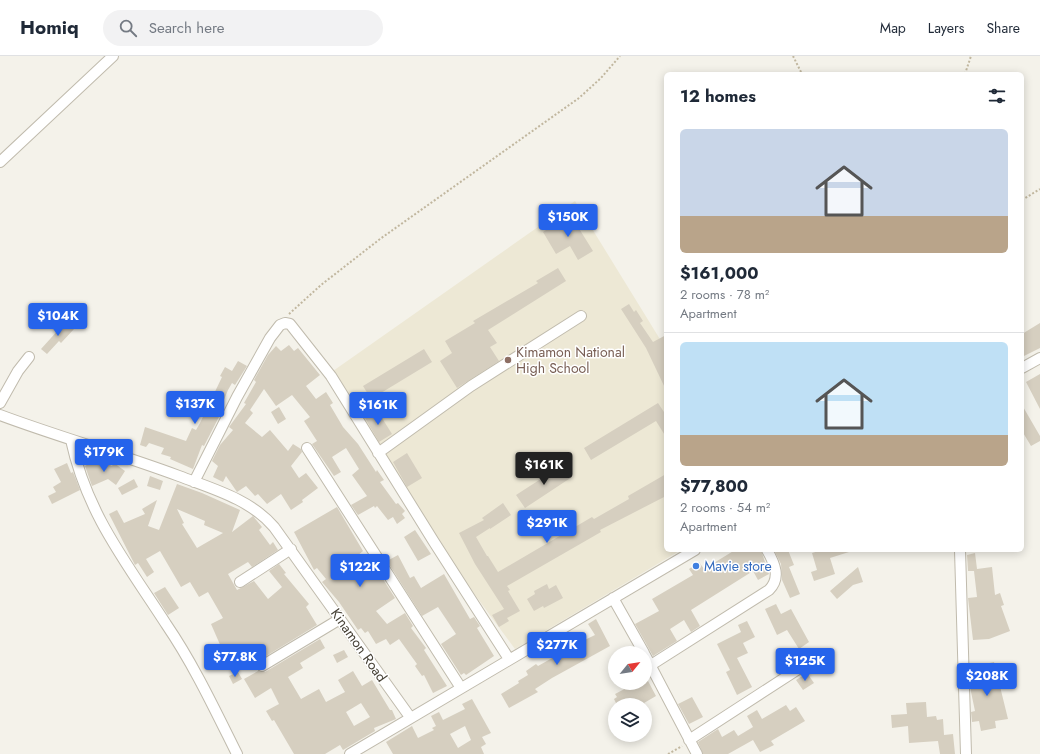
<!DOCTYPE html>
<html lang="en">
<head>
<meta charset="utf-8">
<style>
	body { margin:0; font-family:Jost,sans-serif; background:#f2f2f3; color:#1f2937; height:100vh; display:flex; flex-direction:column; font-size:15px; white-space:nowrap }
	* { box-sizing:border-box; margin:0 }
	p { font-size:13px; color:#747a83 }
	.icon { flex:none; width:22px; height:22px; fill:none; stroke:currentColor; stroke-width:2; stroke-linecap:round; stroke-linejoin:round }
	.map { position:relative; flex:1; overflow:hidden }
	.side { position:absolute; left:664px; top:16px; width:360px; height:480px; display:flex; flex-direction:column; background:#fff; border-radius:6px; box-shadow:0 2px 10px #0003 }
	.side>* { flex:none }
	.needle { width:26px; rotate:60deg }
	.buttons { position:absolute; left:608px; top:590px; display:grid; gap:8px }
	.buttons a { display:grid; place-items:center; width:44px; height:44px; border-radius:50%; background:#fff; box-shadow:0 2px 10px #0003; font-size:20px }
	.price { position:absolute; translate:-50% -34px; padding:0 9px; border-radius:4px; background:#2563eb; color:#fff; font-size:13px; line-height:26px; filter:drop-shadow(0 1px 2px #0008) }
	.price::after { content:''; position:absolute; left:50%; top:24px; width:12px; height:9px; margin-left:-6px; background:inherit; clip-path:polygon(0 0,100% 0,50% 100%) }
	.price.on { background:#222; color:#fff }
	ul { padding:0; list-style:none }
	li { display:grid; align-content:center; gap:8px; height:212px; padding:0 16px }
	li+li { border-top:1px solid #e0e1e3 }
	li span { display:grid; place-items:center; height:124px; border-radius:6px; color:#555 }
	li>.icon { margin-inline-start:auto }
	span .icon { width:72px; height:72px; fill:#fffc; stroke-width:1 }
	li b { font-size:17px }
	h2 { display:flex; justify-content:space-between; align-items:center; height:48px; padding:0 16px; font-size:17px }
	header { display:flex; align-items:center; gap:24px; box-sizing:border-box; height:56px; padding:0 20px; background:#fff; border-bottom:1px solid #e0e1e3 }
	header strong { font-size:19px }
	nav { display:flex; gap:22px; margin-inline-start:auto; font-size:14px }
	.search { width:280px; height:36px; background:#f2f2f3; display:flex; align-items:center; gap:10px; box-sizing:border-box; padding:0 14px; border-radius:22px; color:#747a83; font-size:15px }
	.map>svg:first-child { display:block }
</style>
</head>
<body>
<header>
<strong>Homiq</strong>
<div class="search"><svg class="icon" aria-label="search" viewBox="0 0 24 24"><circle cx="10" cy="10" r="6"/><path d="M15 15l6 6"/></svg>Search here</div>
<nav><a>Map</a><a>Layers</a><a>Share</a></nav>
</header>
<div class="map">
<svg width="1040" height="698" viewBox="0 0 1040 698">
	<rect width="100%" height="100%" fill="#f4f2ea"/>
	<path fill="#ede8d5" d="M575 145 666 293V494H681L515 593 433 482 333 315Z"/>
	<path fill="#d6cfc0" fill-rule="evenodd" d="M570 158 593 195 578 204 570 190 556 198 543 176Z
		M558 212 566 225 488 274 497 287 490 291 499 305 457 332 440 305 452 297 445 285 475 267 473 265 538 227 536 225Z
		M629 248 634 256 636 254 643 265 640 267 653 286 666 279V334L646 292 621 253Z
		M63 264 74 273 61 287 59 285 47 298 41 293 60 272 58 270Z
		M1040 267V292L1022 301V278Z
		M289 289 294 295 298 292 320 319 306 330 316 343 326 336 333 347 330 349 343 371 358 388 376 416 377 414 384 424 380 426 396 448 398 447 405 455 402 458 405 462 397 468 393 461 388 464 377 450 375 452 374 450 358 459 351 449 367 440 352 419 359 413 346 392 332 401 341 416 334 420 312 388 317 385 304 365 310 361 292 339 276 350 264 333 250 354 253 357 245 367 262 381 270 374 288 395 293 388 301 393 302 396 291 410 299 422 306 417 318 432 302 444 303 446 291 454 281 438 267 448 258 438 255 440 246 430 237 436 226 420 223 426 213 421 218 410 212 405 220 389 233 374 229 371 246 348 244 347 256 326 254 324 268 299 276 290 281 295Z
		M424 293 432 306 371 343 363 330Z
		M238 305 247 310 235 329 232 327 228 334 218 358 220 359 204 390 202 389 193 413 170 403 171 401 161 398 164 392 149 387 146 391 140 389 145 371 186 385 192 372 196 374 200 367 222 321 220 320 225 311 232 315Z
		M1040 318V353L1026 326Z
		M658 347 666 359V381L656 365 591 404 584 392Z
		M1022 349 1040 380V385L1031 390 1022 375Z
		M279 351 286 363 278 368 271 356Z
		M377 354 392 378 379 386 365 362Z
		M407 397 422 422 407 431 393 406Z
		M96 404 112 410 114 407 125 415 116 429 108 423 92 430 85 410Z
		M67 407 71 417 73 416 80 434 52 448 48 440 56 436 53 431 61 426 54 413Z
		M564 408 572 421 525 452 516 439Z
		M666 418V440L600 474 601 476 507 530 510 534 508 535 520 555 507 562 509 565 499 571 492 559 504 553 475 508 459 477 484 464 482 462 503 447 511 459 490 473V472L476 481 487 500H488L498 516 592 461 594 463 629 443 628 440Z
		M150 420 163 425 160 434 147 430Z
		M134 423 138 431 122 439 118 432Z
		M177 428 202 437 240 454 232 476 253 460 262 471 259 474 270 489 273 486 278 494 252 511 248 506 228 518 237 534 254 525 268 543 282 531 269 515 279 508 286 517 284 518 309 548 306 551 317 569 258 605 245 590 225 600 211 568 223 562 208 536 199 541 190 526 181 531 160 495 146 503 154 516 147 521 138 507 135 509 109 458 117 454 124 467 145 458 142 453 157 444 148 470 159 474ZM177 453 205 465 204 469 223 477 197 492 182 468 184 467Z
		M337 451 363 495 357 500 362 507 368 503 374 512H376L395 542 376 555 387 568 405 557 413 570 411 572 426 592 424 594 447 630 433 637 424 619 422 620 415 610 417 608 399 583 390 589 386 583 376 588 368 575 365 577 361 572 358 574 339 546 322 526 326 523 317 512 314 514 294 476Z
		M415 474 431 498 418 505 404 481Z
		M735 494H761L769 518 758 524 753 515 691 554 700 570 691 576 684 564 670 573 677 585 653 600 635 568 659 555 652 543 693 519 689 513 699 506 704 513Z
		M774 494H788L794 509 789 511 800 538 790 542 782 524 781 508Z
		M822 494H849V496L830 502 835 518 814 525 811 516 817 514 812 497Z
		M975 497 977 513 992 511 995 539 1000 537 1004 549 1001 550 1010 575 989 583 973 584 968 542 977 541 974 515H968L967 499Z
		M398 499 410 522 414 520 421 532 444 518 470 563 474 561 480 570 477 572 494 600 466 619 464 617 461 619 441 588 456 578 438 551 422 560 387 505Z
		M858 511 863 526 853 529 837 543 830 535Z
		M547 528 549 533 556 529 563 542 544 552 543 550 534 555 527 543 535 538 534 535Z
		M165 531 179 552 168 559 154 537Z
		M776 548 781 558 791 553 809 586 799 593 787 574 777 579 765 553Z
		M596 563 610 590 552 622 535 633 538 636 509 652 501 638 519 627 518 625 528 619 526 615 536 608 538 610 563 596 562 595 595 579 588 568Z
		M747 565 755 581 743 587 748 597 737 602 752 631 737 639 726 616 730 614 717 588 741 576 738 569Z
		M320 583 325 592 300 607 303 612 288 621 301 643 319 633 326 646 345 636 338 624 353 615 362 630 372 624 390 654H392L396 663 374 672 375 675 343 694 340 689 325 698H294L274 664 272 665 266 655 279 648 271 632 255 642 244 623 258 615 265 616ZM361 647 370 661 354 670 346 656Z
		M344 594 348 601 337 607 333 599Z
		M994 606 1008 663 995 665 996 672 981 675 979 665 972 666 971 656 975 655 971 636 970 617 981 615 980 609Z
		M238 616 242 623 233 628 229 620Z
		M807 617 814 627 803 634 796 624Z
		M648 625 656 640 644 647 645 649H617L614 643 617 641 615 638 632 629 634 632Z
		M692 641 703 661 689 668 678 648Z
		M472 643 491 677 482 681 486 688 481 691 484 698H393L386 686 412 670 418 682 434 674 432 672 436 670 431 660 439 656 443 664 465 653 462 648ZM465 670 471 684 458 692 450 678Z
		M926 646 927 661 936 660 937 664 943 663 944 679 953 678 955 698H940L938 685 909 687 908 670 892 672 891 659 907 658 906 647Z
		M786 649 790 655 796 651 805 665 771 685 774 689 760 696 753 684 728 698H703L698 686 718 673 722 681 734 674 738 680 753 671 747 660 757 654 762 663Z"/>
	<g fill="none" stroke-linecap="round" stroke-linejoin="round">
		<g stroke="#c0bbad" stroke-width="12">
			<path id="minor" d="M0 106 113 0
				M1022 312 1040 302
				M0 347 18 315 29 301
				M0 359C59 381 120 398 179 420 213 433 250 443 274 471L410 661
				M71 384C87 458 126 506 166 568 194 609 215 654 237 698
				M307 392 461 632
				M378 397 471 330 581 260
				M194 426 237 341 270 282 280 269 285 267 290 268 331 320 434 486 509 603
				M960 494 966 698
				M240 526 291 493
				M613 542 644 597
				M645 599 697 698
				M651 609 769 534C781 522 775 508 767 494
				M262 610 340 563
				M689 684 803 610
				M350 698 695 494"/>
		</g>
		<path stroke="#c1b79f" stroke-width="2" stroke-dasharray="2 2" stroke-linecap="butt" d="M793 0 802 18
			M965 18 971 0
			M1022 144 1040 133
			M289 258 321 229 380 183 579 42 601 22 620 0
			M668 698 682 690"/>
		<use href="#minor" stroke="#fff" stroke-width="10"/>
	</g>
	<circle fill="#8d6e63" stroke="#fff" stroke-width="1.5" cx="508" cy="304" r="4"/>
	<circle fill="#3f7fe0" stroke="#fff" stroke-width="1.5" cx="696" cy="510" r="4"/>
	<g text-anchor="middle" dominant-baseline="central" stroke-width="3" stroke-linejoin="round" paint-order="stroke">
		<g font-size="14" fill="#785e54" stroke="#fff" text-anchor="start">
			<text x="516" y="296">Kimamon National<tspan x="516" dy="16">High School</tspan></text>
		</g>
		<g font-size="14" fill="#366cbe" stroke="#fff" text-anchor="start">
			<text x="704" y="510">Mavie store</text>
		</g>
		<g font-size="14" fill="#484338" stroke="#fff">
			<text transform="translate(359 589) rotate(55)">Kinamon Road</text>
		</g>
	</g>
</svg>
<div class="buttons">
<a><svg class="needle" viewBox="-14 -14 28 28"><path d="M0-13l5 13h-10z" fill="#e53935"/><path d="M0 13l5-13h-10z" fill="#747a83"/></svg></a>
<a><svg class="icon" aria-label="layers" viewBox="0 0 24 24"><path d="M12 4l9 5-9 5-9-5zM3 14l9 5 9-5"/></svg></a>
</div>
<b class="price" style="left:568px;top:182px">$150K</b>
<b class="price" style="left:58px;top:281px">$104K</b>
<b class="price" style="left:195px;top:369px">$137K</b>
<b class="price" style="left:378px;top:370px">$161K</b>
<b class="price" style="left:104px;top:417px">$179K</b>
<b class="price on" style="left:544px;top:430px">$161K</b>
<b class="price" style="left:547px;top:488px">$291K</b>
<b class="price" style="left:360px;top:532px">$122K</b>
<b class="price" style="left:557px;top:610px">$277K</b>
<b class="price" style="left:235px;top:622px">$77.8K</b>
<b class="price" style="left:805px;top:626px">$125K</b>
<b class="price" style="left:987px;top:641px">$208K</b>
<section class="side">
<h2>12 homes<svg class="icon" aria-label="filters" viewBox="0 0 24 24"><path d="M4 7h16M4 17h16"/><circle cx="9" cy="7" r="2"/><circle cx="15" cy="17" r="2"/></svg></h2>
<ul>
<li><span style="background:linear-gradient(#c9d6e8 70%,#b9a48a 0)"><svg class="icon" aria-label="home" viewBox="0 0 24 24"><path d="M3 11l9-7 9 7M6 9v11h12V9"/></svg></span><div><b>$161,000</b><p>2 rooms · 78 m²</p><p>Apartment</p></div></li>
<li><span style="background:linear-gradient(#bfe0f5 75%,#b9a48a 0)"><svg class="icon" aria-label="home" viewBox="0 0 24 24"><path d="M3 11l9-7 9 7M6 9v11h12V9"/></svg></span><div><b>$77,800</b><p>2 rooms · 54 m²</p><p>Apartment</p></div></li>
</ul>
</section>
</div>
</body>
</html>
